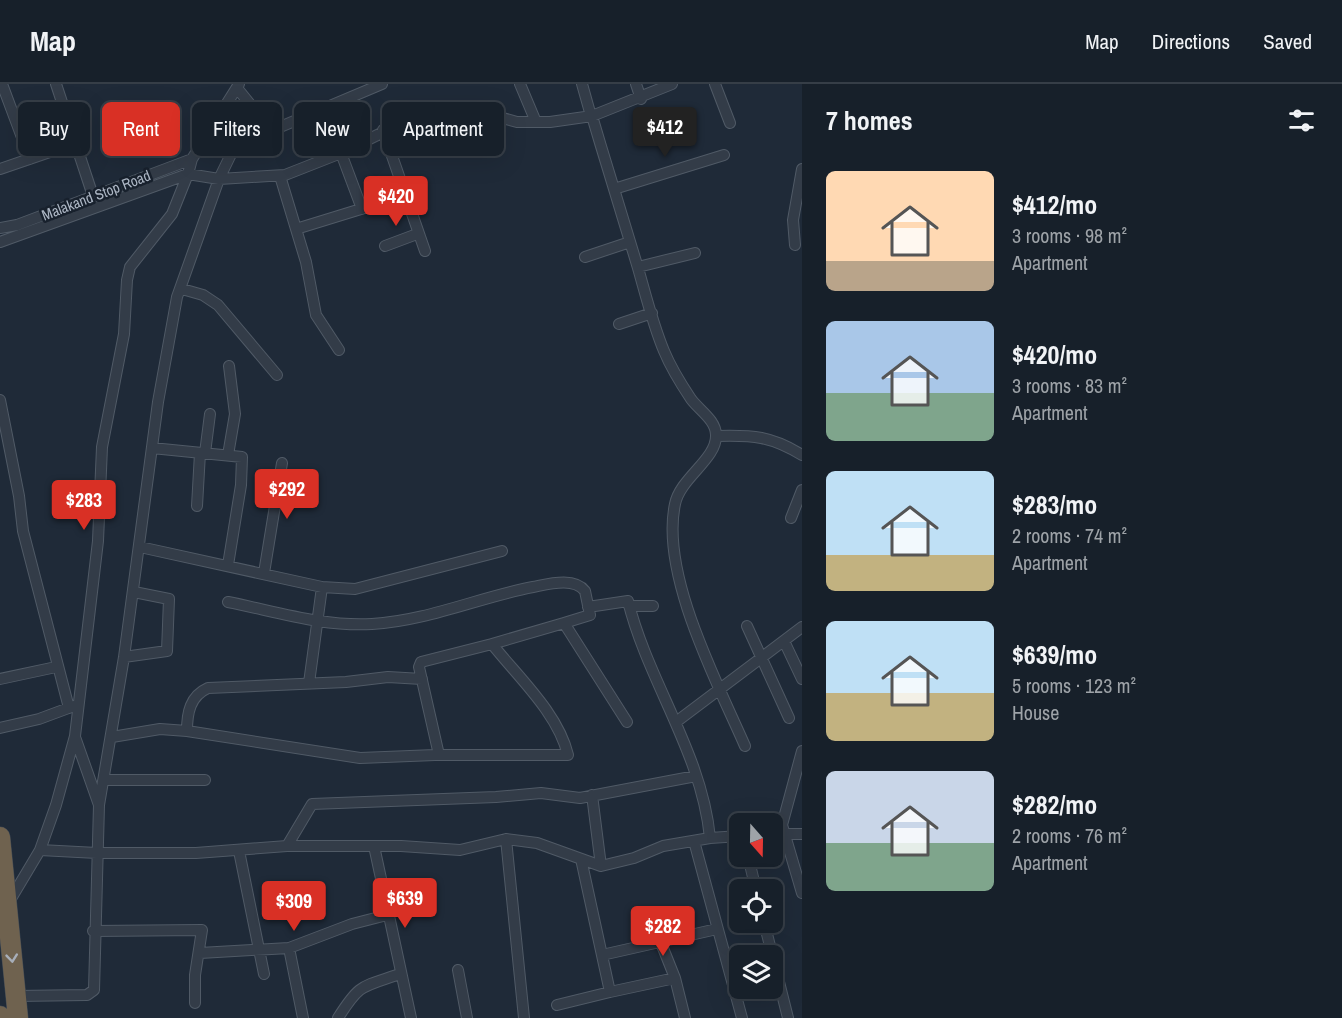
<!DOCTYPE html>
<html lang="en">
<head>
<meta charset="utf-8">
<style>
	body { margin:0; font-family:"Archivo Narrow",sans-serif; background:#202832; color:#f1f3f6; height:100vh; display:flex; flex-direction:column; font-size:22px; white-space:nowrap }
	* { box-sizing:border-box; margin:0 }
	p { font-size:20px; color:#9ea3a8 }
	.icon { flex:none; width:33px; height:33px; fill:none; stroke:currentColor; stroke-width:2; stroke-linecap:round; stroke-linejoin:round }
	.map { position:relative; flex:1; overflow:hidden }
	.panel { display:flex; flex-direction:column; background:#17202a; width:540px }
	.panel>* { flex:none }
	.hud { position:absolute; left:18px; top:18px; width:570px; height:54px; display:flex; gap:12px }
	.needle { width:39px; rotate:160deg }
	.buttons { position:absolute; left:729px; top:729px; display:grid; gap:12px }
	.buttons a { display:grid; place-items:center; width:54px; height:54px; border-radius:9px; background:#17202a; box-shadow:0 6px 24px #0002,0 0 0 2px #363e47; font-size:30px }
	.price { position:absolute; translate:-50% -51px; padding:0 14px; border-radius:6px; background:#d93025; color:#fff; font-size:20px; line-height:39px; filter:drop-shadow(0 2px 3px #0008) }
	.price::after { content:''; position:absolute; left:50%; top:36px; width:18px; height:14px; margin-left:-9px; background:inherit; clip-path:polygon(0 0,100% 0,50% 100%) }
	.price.active { background:#222; color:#fff }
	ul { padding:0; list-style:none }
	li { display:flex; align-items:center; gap:18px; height:150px; padding:0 24px }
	li span { display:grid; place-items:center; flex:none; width:168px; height:120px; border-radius:9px; color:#555 }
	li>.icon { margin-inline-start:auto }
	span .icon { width:72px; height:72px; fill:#fffc; stroke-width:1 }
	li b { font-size:26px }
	h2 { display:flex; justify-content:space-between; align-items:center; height:72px; padding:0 24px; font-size:26px }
	.chip { padding:0 21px; border-radius:9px; background:#17202a; box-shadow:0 6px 24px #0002,0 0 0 2px #363e47; font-size:21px; line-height:54px }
	.chip.active { background:#d93025; color:#fff }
	header { display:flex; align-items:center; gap:36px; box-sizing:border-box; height:84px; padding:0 30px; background:#17202a; border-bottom:2px solid #363e47 }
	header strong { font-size:28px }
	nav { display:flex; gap:33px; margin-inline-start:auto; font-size:21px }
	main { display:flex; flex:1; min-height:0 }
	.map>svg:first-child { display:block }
</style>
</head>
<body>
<header>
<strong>Map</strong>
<nav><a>Map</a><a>Directions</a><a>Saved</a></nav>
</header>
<main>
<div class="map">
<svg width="802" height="934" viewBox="0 0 802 934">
	<rect width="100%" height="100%" fill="#1f2a38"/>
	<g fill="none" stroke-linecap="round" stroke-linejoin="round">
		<g stroke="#505a66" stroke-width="12">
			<path id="street" d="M2 0 30 75
				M56 0 93 112
				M520 0 536 38
				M582 0 591 32
				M636 0 641 15
				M715 0 730 39
				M237 4 271 46
				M592 32C607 83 623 134 638 184 646 212 653 241 664 267 671 284 681 300 691 315 699 326 716 336 716 351 717 375 680 394 675 420 660 490 717 598 745 662
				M383 46 425 167
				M341 69 362 125
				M0 85 76 59
				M280 92 306 178 316 231 339 266
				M614 105 724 71
				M0 144 17 141 192 75
				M296 145 374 121
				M0 158 188 90 192 75 239 0
				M795 161 793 136 802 85
				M385 162 417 150
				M585 173 630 158
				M638 183 695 169
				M182 205 203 211 218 221 277 291
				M619 240 652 229
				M0 316 19 412 23 447 69 624
				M717 352C753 351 771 352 802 371
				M152 364 242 373 241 401 228 481
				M205 369 210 330
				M228 371 235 330 229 282
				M197 422 200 369
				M791 434 802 406
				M140 463 322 503 355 505 502 467
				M264 489 282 379
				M228 518C274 527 324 543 372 540 427 537 480 513 533 503 549 500 574 493 585 507L590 531 564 539
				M629 522H653
				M588 523 628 517C648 598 702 669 710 754
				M747 542 789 634
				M784 557 802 595
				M124 573 167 567 169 515 134 508
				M0 595 56 583
				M309 599 322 503
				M676 638 802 543
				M0 644 39 635 74 622
				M187 647C187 629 190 612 208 604L346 598 388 593 422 595
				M112 653 160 645 187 647 360 674 435 671H568C558 629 518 593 492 560L564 539 627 638
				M802 667 782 741 802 809
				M439 671 419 583 421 578 492 560
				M105 696H205
				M592 711 601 782
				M99 721 124 573 158 318 177 213 219 95 235 62 382 0
				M772 750H802
				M506 755 524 934
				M694 757 742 934
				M287 762 312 720 496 713 541 709 580 714 696 692
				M374 762 411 934
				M40 766 97 769H196L287 762H401L460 766 506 755 537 759 601 782 634 774 663 762 710 754 740 752
				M239 767 264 890
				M748 772 756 806
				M9 818 40 766 56 721 75 652 98 457 102 363 124 250 127 196 130 183 172 130 188 90 219 95 285 91 341 69 426 27 473 26 517 38H550L592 32 672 0
				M764 838 788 934
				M93 847 202 846 195 891V919
				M661 859 675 894 685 934
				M289 864 303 934
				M200 869 289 864 352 840 387 831
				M602 871 717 845
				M458 886 467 934
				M610 908 675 894
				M16 912 87 911 94 906 99 721 75 653
				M557 921 610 908 581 775
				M338 934C360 899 362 903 400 890"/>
		</g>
		<g stroke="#3d4753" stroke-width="21">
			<path id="highway" d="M0 753 18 934
				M0 932V934"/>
		</g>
		<use href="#street" stroke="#333c48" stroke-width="10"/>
		<use href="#highway" stroke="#6f624f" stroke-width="20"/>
	</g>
	<defs><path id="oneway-chevron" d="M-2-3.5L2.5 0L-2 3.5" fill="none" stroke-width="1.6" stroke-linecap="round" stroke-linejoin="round" transform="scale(1.5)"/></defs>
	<use stroke="#a7aeb9" href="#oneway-chevron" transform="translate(12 874) rotate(84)"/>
	<g text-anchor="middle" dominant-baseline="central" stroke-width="5" stroke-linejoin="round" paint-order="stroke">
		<g font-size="15" fill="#adb7c5" stroke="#18212d">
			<text transform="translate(96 111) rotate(-21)">Malakand Stop Road</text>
		</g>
	</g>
</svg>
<div class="buttons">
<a><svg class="needle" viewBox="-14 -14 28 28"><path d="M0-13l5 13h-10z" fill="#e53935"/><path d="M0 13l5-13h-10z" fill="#9ea3a8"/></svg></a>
<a><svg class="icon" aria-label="locate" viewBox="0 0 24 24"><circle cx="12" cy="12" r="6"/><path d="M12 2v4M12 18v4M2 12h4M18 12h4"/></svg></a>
<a><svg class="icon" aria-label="layers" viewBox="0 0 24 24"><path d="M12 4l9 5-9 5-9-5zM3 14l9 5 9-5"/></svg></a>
</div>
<b class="price active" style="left:665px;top:74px">$412</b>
<b class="price" style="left:396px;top:143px">$420</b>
<b class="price" style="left:287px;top:436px">$292</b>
<b class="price" style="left:84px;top:447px">$283</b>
<b class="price" style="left:405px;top:845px">$639</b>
<b class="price" style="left:294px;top:848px">$309</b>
<b class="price" style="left:663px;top:873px">$282</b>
<div class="hud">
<a class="chip">Buy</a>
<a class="chip active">Rent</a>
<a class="chip">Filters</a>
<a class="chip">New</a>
<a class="chip">Apartment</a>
</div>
</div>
<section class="panel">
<h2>7 homes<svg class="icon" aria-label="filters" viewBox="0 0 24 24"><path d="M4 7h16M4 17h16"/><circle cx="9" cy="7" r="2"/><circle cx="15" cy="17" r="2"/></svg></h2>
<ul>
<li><span style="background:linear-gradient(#ffd9b3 75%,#b9a48a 0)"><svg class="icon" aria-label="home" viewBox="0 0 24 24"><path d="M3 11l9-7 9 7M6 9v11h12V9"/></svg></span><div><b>$412/mo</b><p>3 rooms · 98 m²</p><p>Apartment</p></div></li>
<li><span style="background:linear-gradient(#a9c7e8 60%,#7fa58c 0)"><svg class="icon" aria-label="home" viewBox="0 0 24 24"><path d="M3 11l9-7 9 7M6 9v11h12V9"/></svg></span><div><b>$420/mo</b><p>3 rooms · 83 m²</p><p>Apartment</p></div></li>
<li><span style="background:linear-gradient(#bfe0f5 70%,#c2b280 0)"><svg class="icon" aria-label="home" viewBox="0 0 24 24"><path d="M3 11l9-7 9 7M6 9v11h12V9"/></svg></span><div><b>$283/mo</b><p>2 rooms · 74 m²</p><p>Apartment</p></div></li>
<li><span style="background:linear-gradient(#bfe0f5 60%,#c2b280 0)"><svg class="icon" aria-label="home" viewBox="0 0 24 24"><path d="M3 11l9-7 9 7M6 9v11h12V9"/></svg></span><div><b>$639/mo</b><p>5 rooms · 123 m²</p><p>House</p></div></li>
<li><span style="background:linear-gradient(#c9d6e8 60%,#7fa58c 0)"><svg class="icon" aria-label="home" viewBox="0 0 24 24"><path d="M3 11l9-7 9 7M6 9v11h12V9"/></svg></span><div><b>$282/mo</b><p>2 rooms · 76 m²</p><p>Apartment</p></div></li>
</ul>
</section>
</main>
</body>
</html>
